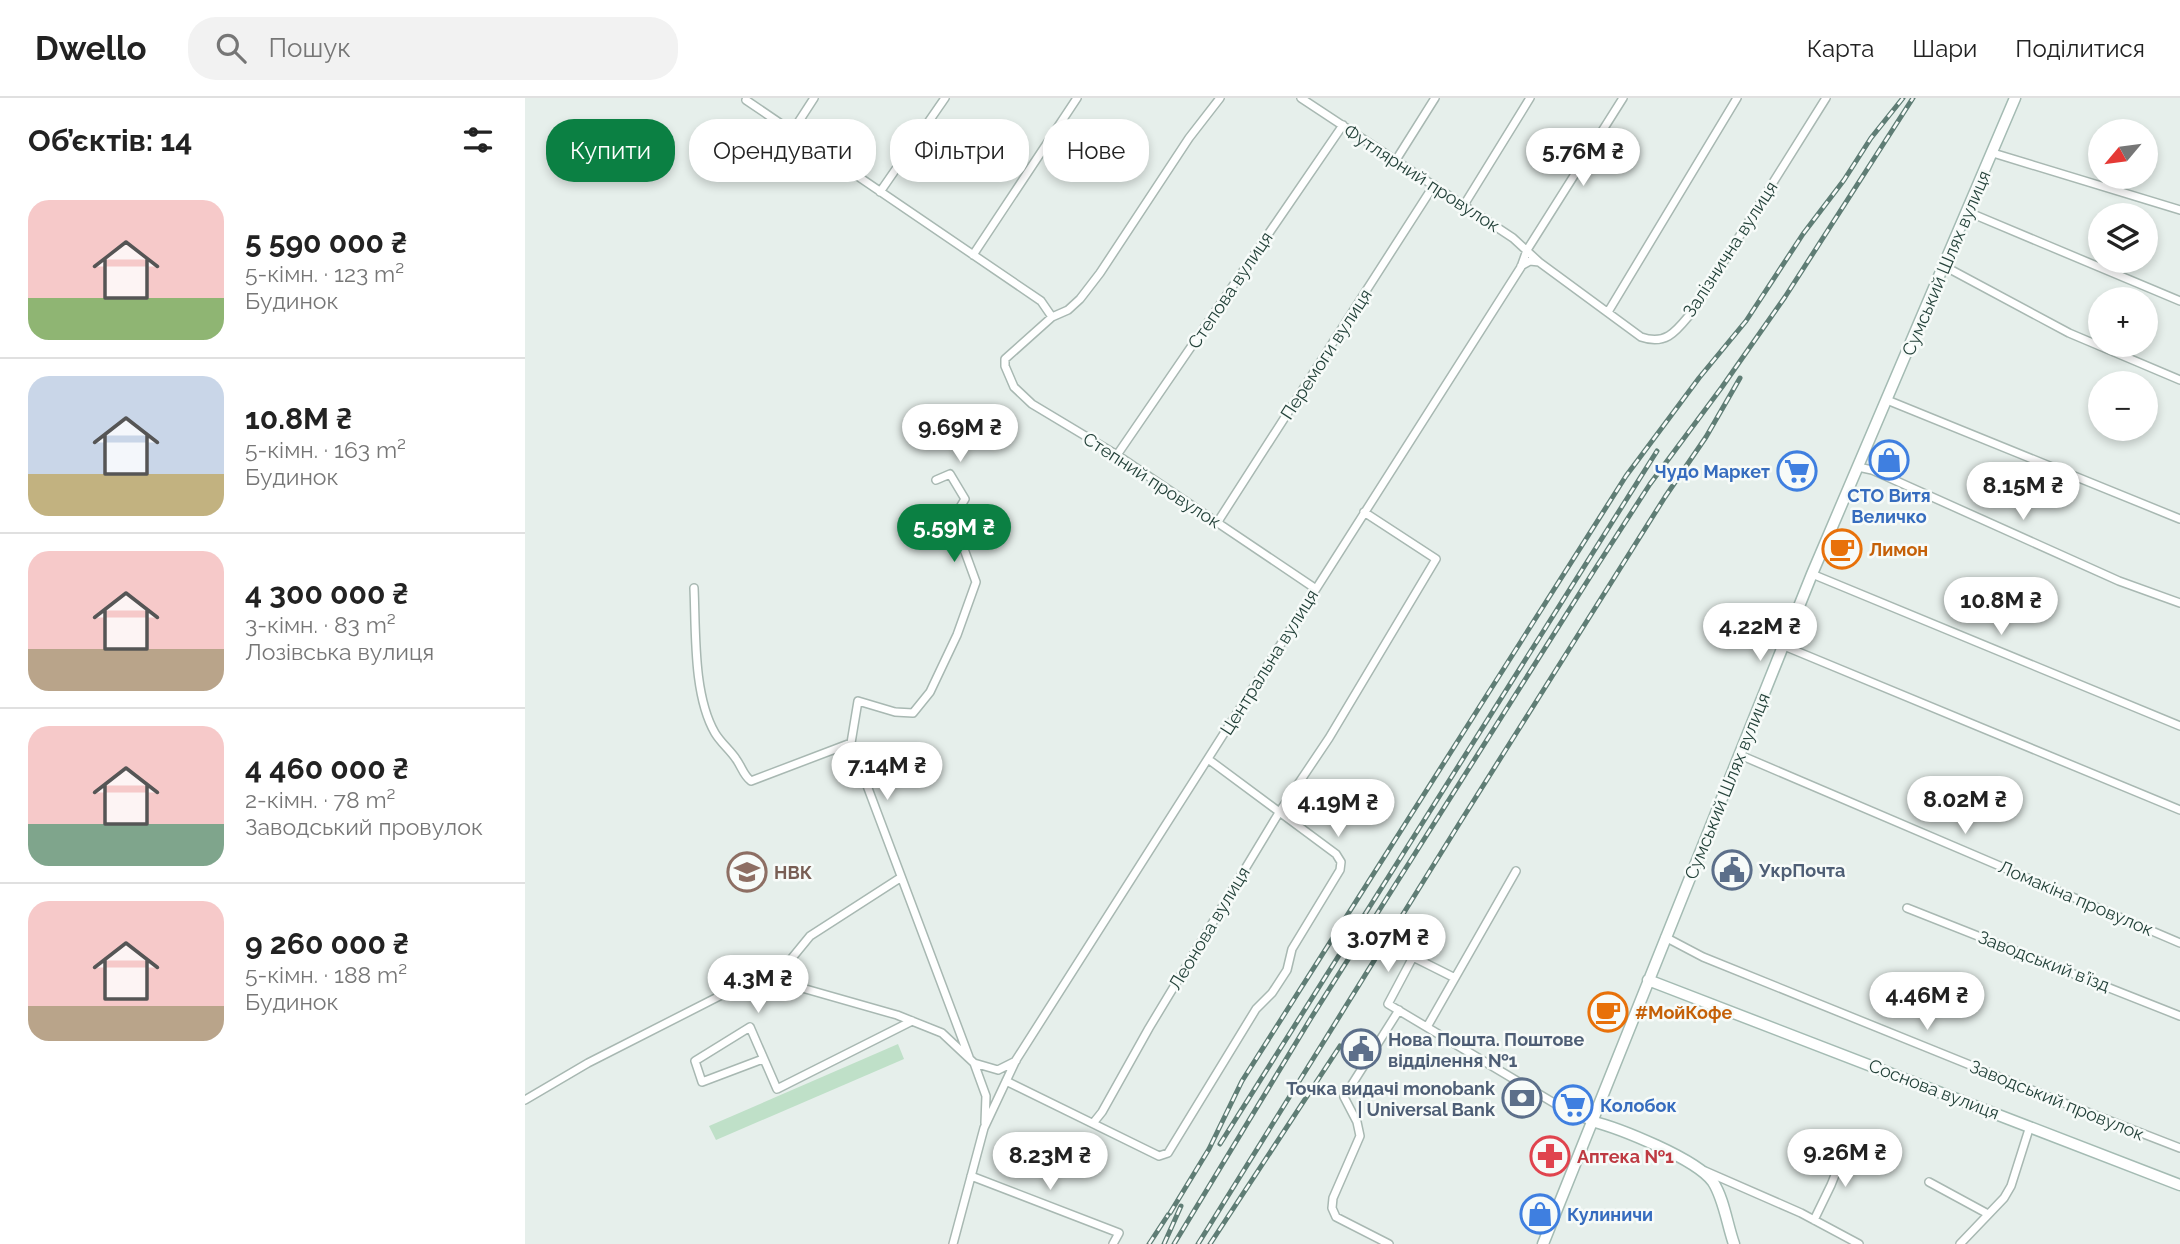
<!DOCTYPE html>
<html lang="uk">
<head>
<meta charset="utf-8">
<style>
	body { margin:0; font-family:Raleway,sans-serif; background:#f2f2f2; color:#222; height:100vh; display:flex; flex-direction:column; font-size:26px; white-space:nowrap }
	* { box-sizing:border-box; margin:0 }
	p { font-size:23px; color:#767676 }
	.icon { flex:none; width:38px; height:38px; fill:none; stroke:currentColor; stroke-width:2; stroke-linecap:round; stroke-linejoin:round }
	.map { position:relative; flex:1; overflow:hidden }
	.drawer { display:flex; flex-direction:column; background:#fff; width:525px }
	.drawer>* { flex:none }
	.hud { position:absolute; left:21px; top:21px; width:665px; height:63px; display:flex; gap:14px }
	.needle { width:46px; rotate:241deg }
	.buttons { position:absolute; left:1563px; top:21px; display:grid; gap:14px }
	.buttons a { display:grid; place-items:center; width:70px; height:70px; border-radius:50%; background:#fff; box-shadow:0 4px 10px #0003; font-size:35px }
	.price { position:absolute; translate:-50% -60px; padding:0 16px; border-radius:24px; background:#fff; color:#222; font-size:23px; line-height:46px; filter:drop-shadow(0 2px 4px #0008) }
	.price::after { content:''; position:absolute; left:50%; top:42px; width:21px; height:16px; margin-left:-10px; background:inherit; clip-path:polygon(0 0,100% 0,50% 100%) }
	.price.active { background:#0b8043; color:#fff }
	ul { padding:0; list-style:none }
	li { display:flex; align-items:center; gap:21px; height:175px; padding:0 28px }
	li+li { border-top:2px solid #e0e0e0 }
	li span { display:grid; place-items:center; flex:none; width:196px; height:140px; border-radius:21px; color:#555 }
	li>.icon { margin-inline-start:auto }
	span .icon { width:84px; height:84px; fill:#fffc; stroke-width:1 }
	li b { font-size:30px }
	h2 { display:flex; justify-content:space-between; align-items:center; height:84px; padding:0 28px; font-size:30px }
	.pill { padding:0 24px; border-radius:28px; background:#fff; box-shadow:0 4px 10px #0003; font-size:24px; line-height:63px }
	.pill.active { background:#0b8043; color:#fff }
	header { display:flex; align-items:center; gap:42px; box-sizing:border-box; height:98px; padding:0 35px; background:#fff; border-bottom:2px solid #e0e0e0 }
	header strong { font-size:33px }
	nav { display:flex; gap:38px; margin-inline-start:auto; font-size:24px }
	.search { width:490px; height:63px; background:#f2f2f2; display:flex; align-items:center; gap:18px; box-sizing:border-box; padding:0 24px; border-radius:28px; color:#767676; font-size:26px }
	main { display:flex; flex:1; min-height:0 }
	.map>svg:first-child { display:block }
</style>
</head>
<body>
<header>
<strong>Dwello</strong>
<div class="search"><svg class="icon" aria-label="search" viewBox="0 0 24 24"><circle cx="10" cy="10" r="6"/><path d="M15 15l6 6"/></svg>Пошук</div>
<nav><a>Карта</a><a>Шари</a><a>Поділитися</a></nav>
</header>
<main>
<section class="drawer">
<h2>Об’єктів: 14<svg class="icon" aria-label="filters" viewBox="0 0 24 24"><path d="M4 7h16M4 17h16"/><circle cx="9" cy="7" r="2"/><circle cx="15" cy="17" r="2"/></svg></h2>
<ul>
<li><span style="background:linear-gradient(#f6c9c9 70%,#8fb573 0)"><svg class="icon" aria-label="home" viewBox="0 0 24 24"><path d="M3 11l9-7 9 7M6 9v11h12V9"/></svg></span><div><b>5 590 000 ₴</b><p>5-кімн. · 123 m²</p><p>Будинок</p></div></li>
<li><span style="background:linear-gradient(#c9d6e8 70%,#c2b280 0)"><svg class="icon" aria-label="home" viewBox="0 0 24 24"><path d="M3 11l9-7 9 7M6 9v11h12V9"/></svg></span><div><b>10.8M ₴</b><p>5-кімн. · 163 m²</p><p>Будинок</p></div></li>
<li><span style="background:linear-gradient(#f6c9c9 70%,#b9a48a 0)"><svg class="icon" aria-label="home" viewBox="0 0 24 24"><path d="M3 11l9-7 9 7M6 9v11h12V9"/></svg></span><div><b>4 300 000 ₴</b><p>3-кімн. · 83 m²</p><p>Лозівська вулиця</p></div></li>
<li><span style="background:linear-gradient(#f6c9c9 70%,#7fa58c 0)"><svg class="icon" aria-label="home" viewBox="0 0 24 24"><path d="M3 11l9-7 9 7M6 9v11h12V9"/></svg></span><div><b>4 460 000 ₴</b><p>2-кімн. · 78 m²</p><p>Заводський провулок</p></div></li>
<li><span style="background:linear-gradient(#f6c9c9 75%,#b9a48a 0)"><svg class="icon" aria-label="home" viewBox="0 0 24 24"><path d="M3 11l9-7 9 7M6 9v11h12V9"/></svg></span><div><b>9 260 000 ₴</b><p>5-кімн. · 188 m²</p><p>Будинок</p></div></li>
</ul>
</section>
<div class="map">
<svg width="1655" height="1146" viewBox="0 0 1655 1146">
	<rect width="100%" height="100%" fill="#e6efeb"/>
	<path fill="#bfe0c8" d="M373 946 379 961 191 1042 184 1028Z"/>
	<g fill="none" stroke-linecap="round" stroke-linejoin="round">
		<g stroke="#a8b8b2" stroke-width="10">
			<path id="street" d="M695 0 664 40 575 175 555 201 543 212 527 219 480 261V268L489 289 507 306 592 357 791 491
				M776 0 988 140 1014 164
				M221 2 516 203 527 219
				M267 34 289 0
				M1468 55 1655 112
				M871 62 910 0
				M355 94 420 0
				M939 107 1005 0
				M1443 114 1655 203
				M448 157 552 0
				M996 168 1005 163 1014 164 1116 239C1142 248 1152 232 1167 214L1301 0
				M1419 168 1544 235 1655 282
				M1083 214 1212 0
				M1362 302 1655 421
				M592 357 818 27
				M1333 369 1347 372 1594 483 1655 505
				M411 382 425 376 440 401 428 421 451 484 432 537 405 594 388 615 370 614 333 603 326 645 444 959
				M692 425 909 87
				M1287 476 1655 628
				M169 490C171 534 168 597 190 635 196 645 205 652 211 661 217 669 218 677 226 683L326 645
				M1259 548 1655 712
				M1215 657 1655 845
				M1382 810 1655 918
				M1140 839 1178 859 1539 1005 1655 1050
				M930 880 888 859 863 906 1049 1017 1066 1023
				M249 882 285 838 375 780
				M902 929 991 773
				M238 961 177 984 170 963 225 929 252 991 387 923
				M449 965 461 998 460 1025
				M481 983 634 1058 643 1055 731 911 747 895 762 872 767 851 815 772 816 764 811 756 683 661
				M0 1002 63 965 226 882H249L372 917 417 935 449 965 473 972 491 963
				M569 1024 577 1014 624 930 755 713 804 640 911 461 839 414
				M1180 1073 1276 1115 1334 1146
				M446 1078 594 1135 588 1146
				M1404 1084 1463 1116
				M1289 1122 1306 1087 1322 1047
				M428 1146 459 1030 491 962 996 169 1002 152 1098 0
				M864 1146 811 1119 807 1110 808 1100 835 1038 832 1024 819 999 874 912
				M1435 1146 1479 1100 1486 1088 1505 1028"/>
		</g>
		<g stroke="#a4bbb3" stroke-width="13">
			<path id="secondary" d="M1123 882 1655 1087
				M1066 1023C1094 1030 1172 1061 1188 1084 1199 1101 1202 1126 1209 1146
				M1018 1146 1287 476 1490 0"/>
		</g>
		<use href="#street" stroke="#fff" stroke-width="7"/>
		<use href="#secondary" stroke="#fff" stroke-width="10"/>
		<g stroke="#5f7d75" stroke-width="5">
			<path id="rail" d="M695 1046 1132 353
				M645 1115 684 1051 717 983 1101 378 1174 280 1221 223 1278 136 1319 82 1346 40 1378 0
				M624 1146 643 1117
				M639 1146 656 1108
				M649 1146 786 920 1070 471 1125 386 1197 289 1260 199 1388 0
				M673 1146 934 726 1140 399 1181 339 1215 280
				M685 1146 815 948"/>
		</g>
		<use href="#rail" stroke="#f7fbf9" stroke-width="2.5" stroke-dasharray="8" stroke-linecap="butt"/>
	</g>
	<defs>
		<g id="shop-ring" transform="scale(2.0125)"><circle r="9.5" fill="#f7fbf9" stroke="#3f7fe0" stroke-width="1.5"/><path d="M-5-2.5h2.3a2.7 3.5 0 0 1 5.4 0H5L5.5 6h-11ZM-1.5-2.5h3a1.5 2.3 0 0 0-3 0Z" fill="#3f7fe0"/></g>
		<g id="supermarket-ring" transform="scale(2.0125)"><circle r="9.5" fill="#f7fbf9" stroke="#3f7fe0" stroke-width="1.5"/><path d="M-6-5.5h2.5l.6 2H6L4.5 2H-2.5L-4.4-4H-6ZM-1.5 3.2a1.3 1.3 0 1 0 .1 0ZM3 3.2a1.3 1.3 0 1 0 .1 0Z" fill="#3f7fe0"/></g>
		<g id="cafe-ring" transform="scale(2.0125)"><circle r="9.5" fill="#f7fbf9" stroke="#e8710a" stroke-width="1.5"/><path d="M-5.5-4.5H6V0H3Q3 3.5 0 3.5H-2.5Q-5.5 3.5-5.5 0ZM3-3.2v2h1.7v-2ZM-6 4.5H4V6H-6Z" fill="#e8710a"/></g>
		<g id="civic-ring" transform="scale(2.0125)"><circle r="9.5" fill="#f7fbf9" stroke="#5c6f8a" stroke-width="1.5"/><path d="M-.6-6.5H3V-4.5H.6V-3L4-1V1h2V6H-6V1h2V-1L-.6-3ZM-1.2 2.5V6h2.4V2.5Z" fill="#5c6f8a"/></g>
		<g id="school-ring" transform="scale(2.0125)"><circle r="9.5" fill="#f7fbf9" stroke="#8d6e63" stroke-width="1.5"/><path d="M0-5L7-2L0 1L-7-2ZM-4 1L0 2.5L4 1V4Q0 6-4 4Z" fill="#8d6e63"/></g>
		<g id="bank-ring" transform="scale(2.0125)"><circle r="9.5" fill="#f7fbf9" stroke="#5c6f8a" stroke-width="1.5"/><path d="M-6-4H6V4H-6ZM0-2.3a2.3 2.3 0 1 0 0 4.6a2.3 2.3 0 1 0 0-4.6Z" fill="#5c6f8a"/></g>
		<g id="pharmacy-ring" transform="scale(2.0125)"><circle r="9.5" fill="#f7fbf9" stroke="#e0444e" stroke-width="1.5"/><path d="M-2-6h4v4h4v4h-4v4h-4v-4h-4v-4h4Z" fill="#e0444e"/></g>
	</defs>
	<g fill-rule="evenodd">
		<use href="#shop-ring" x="1364" y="362"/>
		<use href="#supermarket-ring" x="1272" y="373"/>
		<use href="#cafe-ring" x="1317" y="451"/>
		<use href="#civic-ring" x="1207" y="772"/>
		<use href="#school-ring" x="222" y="774"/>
		<use href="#cafe-ring" x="1083" y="914"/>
		<use href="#civic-ring" x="836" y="951"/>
		<use href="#bank-ring" x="997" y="1000"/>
		<use href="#supermarket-ring" x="1048" y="1007"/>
		<use href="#pharmacy-ring" x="1025" y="1058"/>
		<use href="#shop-ring" x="1015" y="1116"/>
	</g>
	<g text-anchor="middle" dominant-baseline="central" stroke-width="5" stroke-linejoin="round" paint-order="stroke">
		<g font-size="18" fill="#24423a" stroke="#f7fbf9">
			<text transform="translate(897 80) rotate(33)">Футлярний провулок</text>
			<text transform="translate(1205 151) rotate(-57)">Залізнична вулиця</text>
			<text transform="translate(1421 165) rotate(-67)">Сумський Шлях вулиця</text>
			<text transform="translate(705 192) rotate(-56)">Степова вулиця</text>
			<text transform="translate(801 256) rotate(-57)">Перемоги вулиця</text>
			<text transform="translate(627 382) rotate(33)">Степний провулок</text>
			<text transform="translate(744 564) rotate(-58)">Центральна вулиця</text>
			<text transform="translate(1202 688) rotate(-68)">Сумський Шлях вулиця</text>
			<text transform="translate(1551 800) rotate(23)">Ломакіна провулок</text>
			<text transform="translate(684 830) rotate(-59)">Леонова вулиця</text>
			<text transform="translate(1519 863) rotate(21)">Заводський в’їзд</text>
			<text transform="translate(1409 991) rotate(21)">Соснова вулиця</text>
			<text transform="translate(1532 1002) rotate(22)">Заводський провулок</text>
		</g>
		<g font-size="18" font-weight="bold" fill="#366cbe" stroke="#f7fbf9" text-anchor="start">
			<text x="1245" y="373" text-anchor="end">Чудо Маркет</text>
			<text x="1364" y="397" text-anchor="middle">СТО Витя<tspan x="1364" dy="21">Величко</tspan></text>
			<text x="1075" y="1007">Колобок</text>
			<text x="1042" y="1116">Кулиничи</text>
		</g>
		<g font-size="18" font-weight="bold" fill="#c56008" stroke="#f7fbf9" text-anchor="start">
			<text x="1344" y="451">Лимон</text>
			<text x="1110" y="914">#МойКофе</text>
		</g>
		<g font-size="18" font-weight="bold" fill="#4e5e75" stroke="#f7fbf9" text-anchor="start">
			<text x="1234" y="772">УкрПочта</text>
			<text x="863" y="941">Нова Пошта. Поштове<tspan x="863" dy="21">відділення №1</tspan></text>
			<text x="970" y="990" text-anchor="end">Точка видачі monobank<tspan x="970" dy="21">| Universal Bank</tspan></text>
		</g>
		<g font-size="18" font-weight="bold" fill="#785e54" stroke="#f7fbf9" text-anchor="start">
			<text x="249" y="774">НВК</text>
		</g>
		<g font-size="18" font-weight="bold" fill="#be3a42" stroke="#f7fbf9" text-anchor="start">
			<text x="1052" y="1058">Аптека №1</text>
		</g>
	</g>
</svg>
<div class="buttons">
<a><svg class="needle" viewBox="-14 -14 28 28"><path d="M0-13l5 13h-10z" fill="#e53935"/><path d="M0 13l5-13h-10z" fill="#767676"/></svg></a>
<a><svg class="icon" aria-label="layers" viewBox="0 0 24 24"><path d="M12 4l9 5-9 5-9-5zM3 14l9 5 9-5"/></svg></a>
<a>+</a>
<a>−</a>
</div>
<b class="price" style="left:1058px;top:90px">5.76M ₴</b>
<b class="price" style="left:435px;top:366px">9.69M ₴</b>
<b class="price" style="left:1498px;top:424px">8.15M ₴</b>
<b class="price active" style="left:429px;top:466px">5.59M ₴</b>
<b class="price" style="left:1476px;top:539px">10.8M ₴</b>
<b class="price" style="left:1235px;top:565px">4.22M ₴</b>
<b class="price" style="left:362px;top:704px">7.14M ₴</b>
<b class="price" style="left:1440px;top:738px">8.02M ₴</b>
<b class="price" style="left:813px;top:741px">4.19M ₴</b>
<b class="price" style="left:863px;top:876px">3.07M ₴</b>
<b class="price" style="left:233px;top:917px">4.3M ₴</b>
<b class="price" style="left:1402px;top:934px">4.46M ₴</b>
<b class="price" style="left:1320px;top:1091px">9.26M ₴</b>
<b class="price" style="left:525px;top:1094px">8.23M ₴</b>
<div class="hud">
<a class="pill active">Купити</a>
<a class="pill">Орендувати</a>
<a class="pill">Фільтри</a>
<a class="pill">Нове</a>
</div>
</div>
</main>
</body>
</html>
